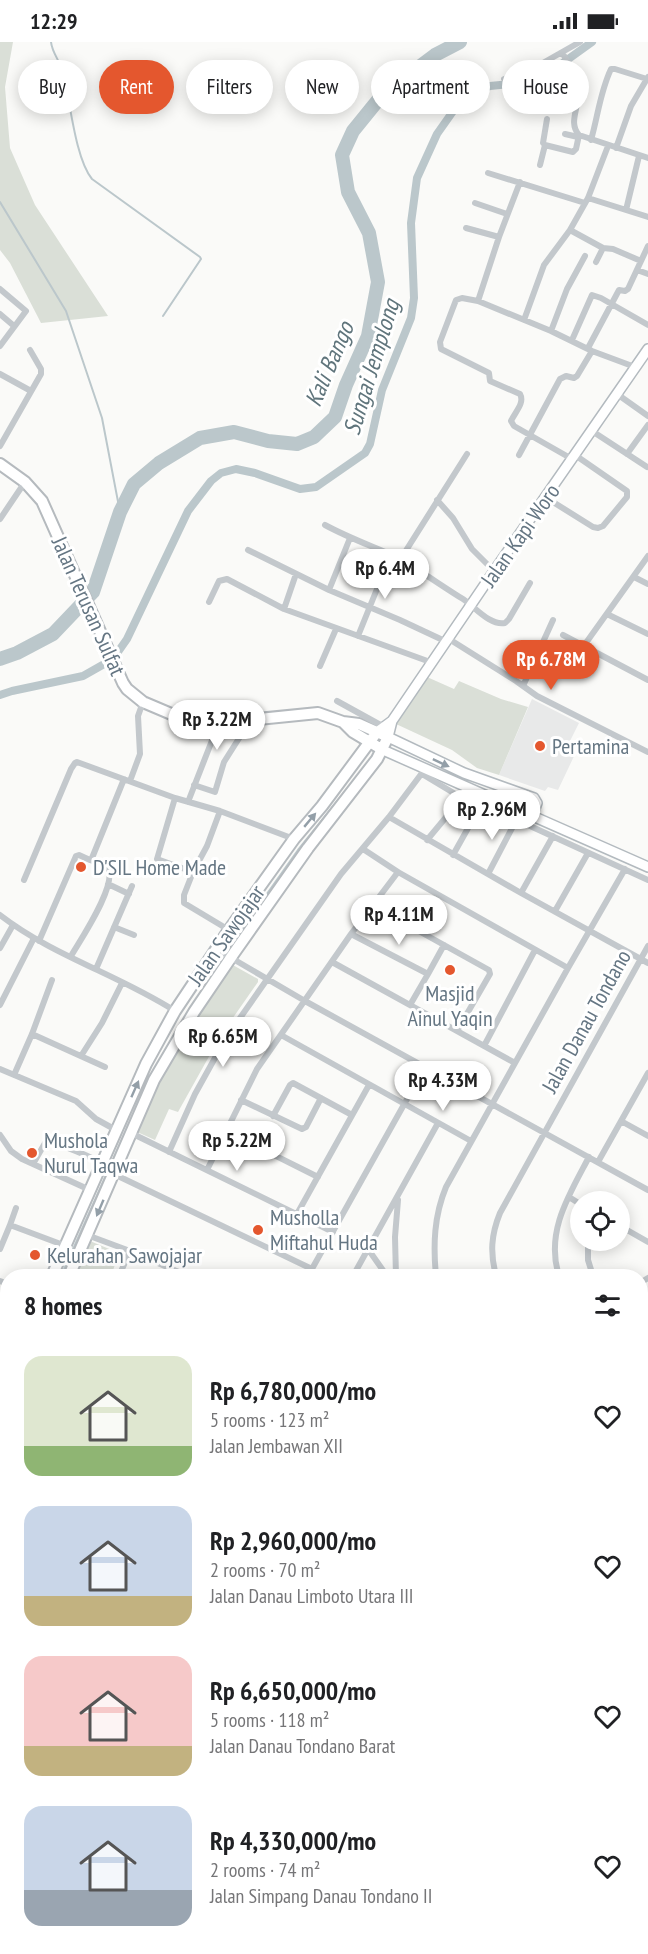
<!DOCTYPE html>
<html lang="en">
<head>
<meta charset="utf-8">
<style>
	body { margin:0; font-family:"PT Sans Narrow",sans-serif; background:#f6f6f6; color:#202124; height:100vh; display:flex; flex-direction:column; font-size:22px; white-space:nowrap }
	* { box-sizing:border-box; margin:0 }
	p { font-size:20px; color:#757577 }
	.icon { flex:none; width:33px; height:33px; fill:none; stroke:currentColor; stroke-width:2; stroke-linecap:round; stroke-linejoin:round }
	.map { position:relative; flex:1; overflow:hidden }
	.drawer { position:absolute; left:0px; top:1227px; width:648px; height:686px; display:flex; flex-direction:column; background:#fff; border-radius:24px 24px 0 0; box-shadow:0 3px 15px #0003 }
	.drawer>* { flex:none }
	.guide { position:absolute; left:18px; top:18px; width:612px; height:54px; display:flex; gap:12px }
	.controls { position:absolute; left:570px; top:1149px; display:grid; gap:12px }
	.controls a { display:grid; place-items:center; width:60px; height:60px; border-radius:50%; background:#fff; box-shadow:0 3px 15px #0003; font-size:30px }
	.price { position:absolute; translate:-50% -51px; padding:0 14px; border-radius:21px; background:#fff; color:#222; font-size:20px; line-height:39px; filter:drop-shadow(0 2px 3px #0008) }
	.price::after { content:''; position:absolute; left:50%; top:36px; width:18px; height:14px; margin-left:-9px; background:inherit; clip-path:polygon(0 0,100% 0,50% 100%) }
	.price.active { background:#e4572e; color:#fff }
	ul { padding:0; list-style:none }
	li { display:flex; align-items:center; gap:18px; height:150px; padding:0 24px }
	li span { display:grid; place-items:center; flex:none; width:168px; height:120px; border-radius:18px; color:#555 }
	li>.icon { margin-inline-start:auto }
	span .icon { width:72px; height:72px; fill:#fffc; stroke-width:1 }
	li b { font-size:26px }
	h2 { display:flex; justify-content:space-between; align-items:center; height:72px; padding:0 24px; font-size:26px }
	.tag { padding:0 21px; border-radius:27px; background:#fff; box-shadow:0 3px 15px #0003; font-size:21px; line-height:54px }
	.tag.active { background:#e4572e; color:#fff }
	.status { display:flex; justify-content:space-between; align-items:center; height:42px; padding:0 30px; background:#fff; direction:ltr }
	.status svg { height:16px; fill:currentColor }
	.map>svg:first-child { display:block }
</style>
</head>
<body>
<div class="status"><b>12:29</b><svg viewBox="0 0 49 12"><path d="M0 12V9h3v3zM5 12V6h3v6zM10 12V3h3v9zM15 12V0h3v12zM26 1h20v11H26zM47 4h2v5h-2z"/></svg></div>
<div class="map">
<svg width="648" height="1912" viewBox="0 0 648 1912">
	<rect width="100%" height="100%" fill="#fafaf8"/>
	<path fill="#e8e9e9" d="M532 657 579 681 567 705 576 710 558 748 548 745 545 749 499 733Z"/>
	<path fill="#dadfd7" d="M0 0H13L5 45 10 106 35 163 108 274 41 281 10 221 0 208Z
		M427 635 454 647 459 639 501 657 528 665 499 733 477 726 452 708 396 682Z
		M231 922 258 937V940L221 993 178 1070 169 1067 155 1098 135 1089 152 1050 172 1014Z
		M90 1199 119 1211 111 1234H73Z
		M640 1662 648 1666V1809L641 1805Z"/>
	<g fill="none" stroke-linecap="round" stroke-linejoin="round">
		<path stroke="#bbc7cb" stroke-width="2" d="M51 0C52 11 60 19 63 30 70 58 75 116 92 137L200 215 201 217 163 274
			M0 160 66 269 102 376 120 470
			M199 954 226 910 298 808 347 747
			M154 1028 172 997
			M61 1234 132 1075
			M0 1373 8 1355"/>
		<path stroke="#bbc7cb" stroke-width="8" d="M0 653 12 649 83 634 113 617 127 597 188 469 211 439 221 431 236 427 255 431 300 447 316 445 365 411 370 402 382 348 411 276 414 256 411 181 417 136 437 92 461 58 474 48 490 44 511 42 560 23 592 0"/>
		<path stroke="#bbc7cb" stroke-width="14" d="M0 617 17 611 53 592 93 550 120 470 134 442 159 421 200 396 234 390 268 399 297 402 314 395 335 375 346 343 368 294 378 240 369 191 348 150 342 113 353 89 383 52 435 13 460 0"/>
		<g stroke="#b3babf" stroke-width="12">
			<path id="secondary" d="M392 679 388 695 464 731 534 756 537 761 532 774
				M377 690 392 679 494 529 648 307
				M383 708 648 825
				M640 1861 648 1847
				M640 1889 648 1876
				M640 1894 648 1898
				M613 1912 616 1905
				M628 1912 631 1905"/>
		</g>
		<g stroke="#b5babe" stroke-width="14">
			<path id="primary" d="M0 422 25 440 42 459 123 641 127 647 143 660 176 674 210 677 248 678 318 671 343 680 359 682 388 695 377 717 308 806 234 911 194 970 154 1038 69 1234
				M343 680 353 690 383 708
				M52 1234 146 1022 175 969 229 888 294 797 322 764 377 690
				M0 1351 8 1333
				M0 1389 8 1372"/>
		</g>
		<path stroke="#c3c8cc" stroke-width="6" d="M562 11C571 23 578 36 578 51 579 66 568 81 579 93L648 116
			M504 37 527 30 580 0
			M565 92 578 95
			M591 98C598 74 600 50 611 27H615L647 37
			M545 103 543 101 547 77
			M616 106 631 64 648 35
			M540 123 545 103 573 110 576 107 579 93
			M488 131 585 161
			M588 156 648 175
			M475 161 507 172
			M626 168 639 114
			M466 186 499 195
			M570 188 603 206 613 207 641 219
			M596 220 603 206
			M637 228 648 232
			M0 247 26 269 0 304
			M478 259 499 195 520 140
			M0 272 14 284
			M524 278 544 223 570 188 588 156 608 104
			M551 289 567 247 585 214
			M572 298 592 253 601 256 648 283
			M588 306 619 248 625 249 628 247 648 204
			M0 332 31 349
			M617 352 648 374
			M592 389 647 425
			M0 404 41 332V327L30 308
			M627 412 648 383
			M519 413 560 337 566 334 574 336 577 334 592 309
			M572 417 514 384 511 379C515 370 525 361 520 352L490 339 489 331 441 307 440 300 456 258 462 256 478 259 551 289 592 309 635 325
			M545 455 593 485 598 486 603 484 627 455V449L575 413
			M437 458 453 476 472 507 494 529
			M0 477 25 440
			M325 483C347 495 369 503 392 513 416 525 440 543 463 557 475 565 490 584 505 581L509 577 530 541
			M248 508 329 548 400 578 447 600
			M400 518 467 412
			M634 535 648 542
			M329 548 350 496
			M209 560 219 539 227 537 284 567 433 621
			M284 567 296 532
			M607 572 648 592
			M563 593 648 638
			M358 594 381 537 393 514
			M449 597 516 639 537 654 648 710
			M583 605 648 514
			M320 624 336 587
			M523 644 553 578
			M337 659 386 686
			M422 732 462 756 482 762 517 778 648 838
			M130 739 140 712 138 674 143 660
			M194 743 215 750 224 720 243 690 248 678
			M175 756 157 817 193 830 207 804 220 769
			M188 760 220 678
			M389 775 521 851 648 921
			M427 798 462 756
			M363 807 398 830 568 926
			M453 813 486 754
			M193 830 184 853V861L229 888
			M488 832 521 769
			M24 838 71 727 75 721 77 720 175 756 220 769 294 797
			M108 842 129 852
			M521 851 553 794
			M372 863 489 928 490 932 457 989
			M555 869 588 811
			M0 873C53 914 119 933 175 969
			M114 885 134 893
			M351 892 428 932 444 903
			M39 899 76 814 79 813 90 818 92 816 124 737
			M0 906 13 883
			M216 907 305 959 648 1148
			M71 914C79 900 120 840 107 825 103 821 95 820 90 818
			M332 920 515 1021
			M96 927 132 844
			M0 963 34 896
			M410 963 428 932
			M32 992 105 1025
			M281 993 471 1099
			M484 1004 535 908
			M81 1014 102 981 122 941
			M0 1027 76 1059 96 1077 116 1088
			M14 1033 32 992 52 938
			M241 1058 302 1087 306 1085 321 1056
			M273 1074 290 1043 293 1041 352 1073
			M621 1079 648 1094
			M226 1089 318 1135
			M131 1091 333 1190
			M0 1093 11 1109 22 1117 90 1148
			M169 1110 195 1052 226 996 341 832 389 775 425 727
			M598 1120 648 1031
			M33 1122 45 1101 50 1099C62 1104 92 1114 100 1121 108 1128 111 1130 120 1135L312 1227
			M207 1128 257 1027 351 892 398 830
			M569 1155 580 1162
			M16 1166 10 1183 66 1204
			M297 1172 369 1043
			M620 1184 648 1200
			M87 1193 130 1209 188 1234
			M588 1198V1218L593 1234
			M0 1207 10 1183
			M368 1207 387 1234
			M119 1234 130 1209
			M165 1234 169 1226
			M308 1234 425 1025
			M353 1234 438 1081
			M396 1234 395 1195 398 1158
			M436 1234C433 1203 434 1174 446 1145L568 926 625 827
			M496 1234C490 1211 491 1193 500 1171L648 904
			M559 1234C545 1190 569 1153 589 1115
			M0 1239 8 1242
			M640 1241 648 1236
			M0 1269 8 1252
			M640 1284 648 1279
			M0 1290 8 1292
			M640 1318 648 1313
			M640 1351 648 1346
			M640 1364 648 1367
			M640 1422 648 1427
			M0 1437 8 1440
			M640 1483 648 1488
			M0 1503 8 1485
			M640 1524 648 1511
			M648 1590 640 1603 648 1607
			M0 1611 8 1594
			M640 1653 648 1657
			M0 1664 8 1668
			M0 1705 8 1710
			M0 1747 8 1751
			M0 1786 8 1790
			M0 1818 8 1805
			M640 1825 648 1829
			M146 1905 157 1912
			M225 1905 238 1912
			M0 1907 8 1893
			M65 1912 69 1905
			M129 1912 133 1905
			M252 1912 256 1905
			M293 1912 298 1905
			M331 1912 334 1905
			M367 1912 371 1905
			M425 1912 429 1905
			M473 1912 476 1905
			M510 1912 514 1905
			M553 1912 556 1905"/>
		<use href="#secondary" stroke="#fff" stroke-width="9"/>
		<use href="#primary" stroke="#fff" stroke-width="10"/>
	</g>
	<defs><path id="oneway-solid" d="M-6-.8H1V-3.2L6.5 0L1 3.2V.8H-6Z" transform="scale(1.5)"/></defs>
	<g fill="#939fa8">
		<use href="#oneway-solid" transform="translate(441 721) rotate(25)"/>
		<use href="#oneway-solid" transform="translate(310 778) rotate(-50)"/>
		<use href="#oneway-solid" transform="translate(135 1047) rotate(-66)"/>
		<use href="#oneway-solid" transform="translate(100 1166) rotate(113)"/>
	</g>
	<g fill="#e4572e" stroke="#fff" stroke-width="2">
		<circle cx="540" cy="704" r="6"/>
		<circle cx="81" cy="825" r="6"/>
		<circle cx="450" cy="928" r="6"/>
		<circle cx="32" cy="1111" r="6"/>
		<circle cx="258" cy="1188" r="6"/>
		<circle cx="35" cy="1213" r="6"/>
	</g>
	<g text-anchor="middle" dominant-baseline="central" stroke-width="6" stroke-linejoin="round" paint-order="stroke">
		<g font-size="22" fill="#657683" stroke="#fff">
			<text transform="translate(520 493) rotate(-55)">Jalan Kapi Woro</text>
			<text transform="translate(89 564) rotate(66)">Jalan Terusan Sulfat</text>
			<text transform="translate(226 893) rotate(-55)">Jalan Sawojajar</text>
			<text transform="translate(586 979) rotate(-61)">Jalan Danau Tondano</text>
		</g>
		<g font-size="22" fill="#657683" stroke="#fff" text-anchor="start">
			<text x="552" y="704">Pertamina</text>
			<text x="93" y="825">D'SIL Home Made</text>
			<text x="450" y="951" text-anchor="middle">Masjid<tspan x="450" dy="25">Ainul Yaqin</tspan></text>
			<text x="44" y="1098">Mushola<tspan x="44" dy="25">Nurul Taqwa</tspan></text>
			<text x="270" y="1175">Musholla<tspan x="270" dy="25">Miftahul Huda</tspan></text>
			<text x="47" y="1213">Kelurahan Sawojajar</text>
		</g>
		<g font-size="24" font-style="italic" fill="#60757c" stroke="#fff">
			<text transform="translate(329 322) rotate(-67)">Kali Bango</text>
			<text transform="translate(371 325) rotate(-73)">Sungai Jemplong</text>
		</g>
	</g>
</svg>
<div class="controls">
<a><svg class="icon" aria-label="locate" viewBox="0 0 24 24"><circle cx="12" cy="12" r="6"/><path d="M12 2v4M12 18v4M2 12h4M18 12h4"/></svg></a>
</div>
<b class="price" style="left:385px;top:558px">Rp 6.4M</b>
<b class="price active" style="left:551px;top:649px">Rp 6.78M</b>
<b class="price" style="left:217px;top:709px">Rp 3.22M</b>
<b class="price" style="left:492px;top:799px">Rp 2.96M</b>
<b class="price" style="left:399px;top:904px">Rp 4.11M</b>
<b class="price" style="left:223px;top:1026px">Rp 6.65M</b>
<b class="price" style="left:443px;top:1070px">Rp 4.33M</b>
<b class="price" style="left:237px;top:1130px">Rp 5.22M</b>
<div class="guide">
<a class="tag">Buy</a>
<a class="tag active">Rent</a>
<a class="tag">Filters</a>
<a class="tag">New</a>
<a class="tag">Apartment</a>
<a class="tag">House</a>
</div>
<section class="drawer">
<h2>8 homes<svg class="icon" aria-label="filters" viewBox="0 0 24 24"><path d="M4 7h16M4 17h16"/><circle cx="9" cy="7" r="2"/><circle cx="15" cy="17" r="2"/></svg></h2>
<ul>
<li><span style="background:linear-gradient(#dfe7d0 75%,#8fb573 0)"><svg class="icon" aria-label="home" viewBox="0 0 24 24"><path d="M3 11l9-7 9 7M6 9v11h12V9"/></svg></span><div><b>Rp 6,780,000/mo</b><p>5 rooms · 123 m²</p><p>Jalan Jembawan XII</p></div><svg class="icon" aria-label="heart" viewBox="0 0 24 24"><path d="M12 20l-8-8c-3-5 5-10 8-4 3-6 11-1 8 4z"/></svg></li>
<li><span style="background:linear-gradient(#c9d6e8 75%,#c2b280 0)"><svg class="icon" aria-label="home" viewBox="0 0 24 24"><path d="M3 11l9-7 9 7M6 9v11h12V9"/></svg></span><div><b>Rp 2,960,000/mo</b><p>2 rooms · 70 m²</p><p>Jalan Danau Limboto Utara III</p></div><svg class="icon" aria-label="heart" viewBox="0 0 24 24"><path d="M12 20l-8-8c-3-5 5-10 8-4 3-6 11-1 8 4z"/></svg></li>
<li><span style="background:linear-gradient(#f6c9c9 75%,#c2b280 0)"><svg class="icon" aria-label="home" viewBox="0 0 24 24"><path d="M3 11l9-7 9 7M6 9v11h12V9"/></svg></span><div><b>Rp 6,650,000/mo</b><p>5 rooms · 118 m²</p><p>Jalan Danau Tondano Barat</p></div><svg class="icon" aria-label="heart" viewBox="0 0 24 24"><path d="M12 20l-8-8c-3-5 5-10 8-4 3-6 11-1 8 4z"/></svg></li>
<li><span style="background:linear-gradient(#c9d6e8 70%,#9aa5b1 0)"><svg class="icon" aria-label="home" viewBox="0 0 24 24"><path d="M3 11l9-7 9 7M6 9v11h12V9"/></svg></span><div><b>Rp 4,330,000/mo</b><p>2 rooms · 74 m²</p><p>Jalan Simpang Danau Tondano II</p></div><svg class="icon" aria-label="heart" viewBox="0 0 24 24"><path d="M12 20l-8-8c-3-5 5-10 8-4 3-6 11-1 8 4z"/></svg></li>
</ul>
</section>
</div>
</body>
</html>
